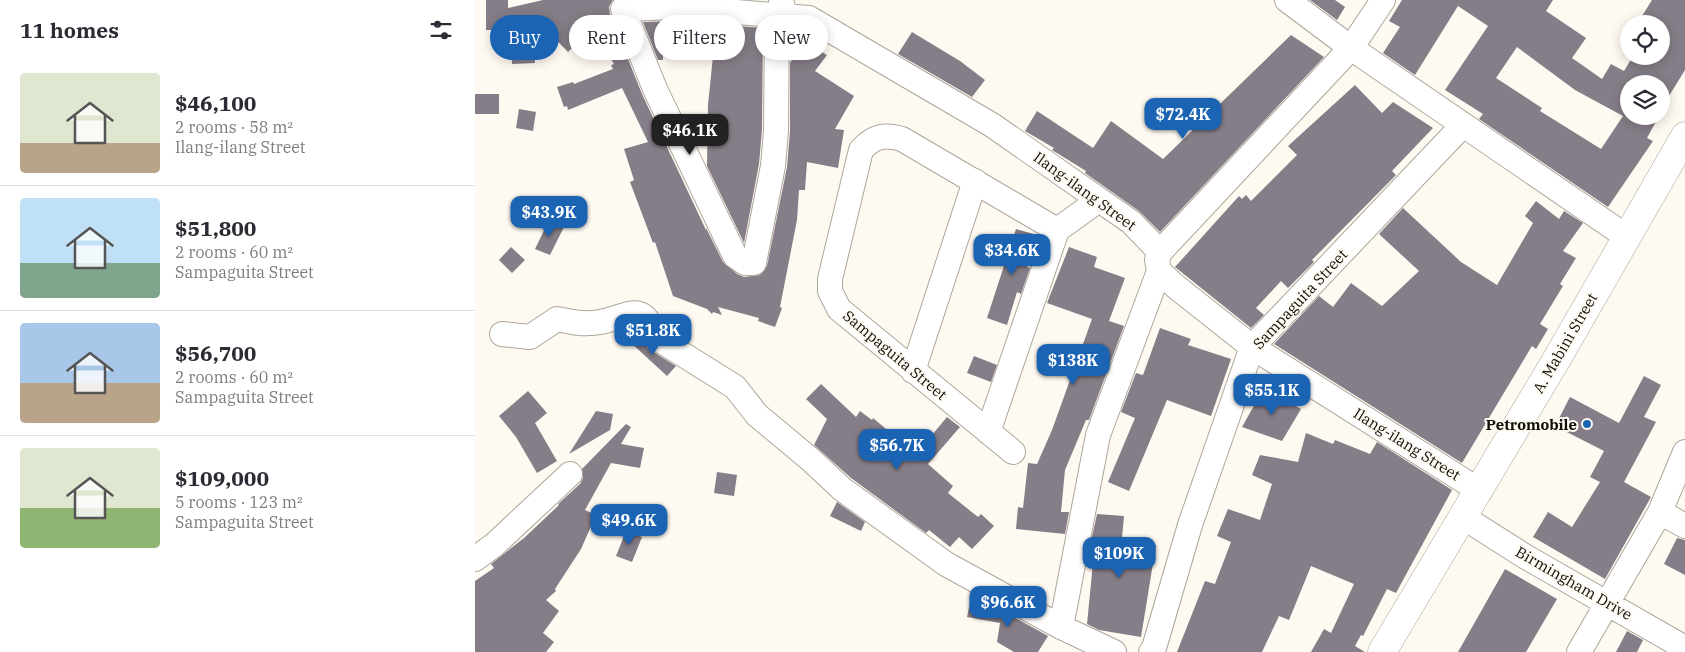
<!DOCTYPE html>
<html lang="en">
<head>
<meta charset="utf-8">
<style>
	body { margin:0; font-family:"IBM Plex Serif",serif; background:#f2f2f3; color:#2b2b33; height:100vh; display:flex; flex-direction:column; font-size:19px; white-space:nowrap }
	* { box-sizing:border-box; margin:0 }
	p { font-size:16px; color:#7c7c81 }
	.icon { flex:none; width:28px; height:28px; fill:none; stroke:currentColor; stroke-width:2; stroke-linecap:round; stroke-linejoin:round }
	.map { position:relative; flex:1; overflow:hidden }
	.drawer { display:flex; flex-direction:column; background:#fff; width:475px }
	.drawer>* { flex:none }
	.hud { position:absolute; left:15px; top:15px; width:475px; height:45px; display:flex; gap:10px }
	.fabs { position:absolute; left:1145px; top:15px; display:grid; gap:10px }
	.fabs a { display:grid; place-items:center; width:50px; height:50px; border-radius:50%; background:#fff; box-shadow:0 2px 12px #0003; font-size:25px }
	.price { position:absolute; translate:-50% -42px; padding:0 11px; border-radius:10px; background:#1b64b4; color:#fff; font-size:16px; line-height:32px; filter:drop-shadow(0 1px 2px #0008) }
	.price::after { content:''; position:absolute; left:50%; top:30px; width:15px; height:11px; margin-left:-8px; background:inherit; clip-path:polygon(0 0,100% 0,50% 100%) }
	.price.selected { background:#222; color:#fff }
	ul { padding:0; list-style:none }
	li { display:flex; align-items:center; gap:15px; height:125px; padding:0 20px }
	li+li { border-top:1px solid #e1e1e2 }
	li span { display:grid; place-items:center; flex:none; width:140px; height:100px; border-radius:5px; color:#555 }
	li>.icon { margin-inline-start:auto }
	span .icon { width:60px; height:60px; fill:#fffc; stroke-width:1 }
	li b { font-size:21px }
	h2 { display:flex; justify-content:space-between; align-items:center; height:60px; padding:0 20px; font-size:21px }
	.tag { padding:0 18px; border-radius:22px; background:#fff; box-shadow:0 2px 12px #0003; font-size:18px; line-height:45px }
	.tag.selected { background:#1b64b4; color:#fff }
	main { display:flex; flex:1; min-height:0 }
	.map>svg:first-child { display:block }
</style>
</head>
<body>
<main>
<section class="drawer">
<h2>11 homes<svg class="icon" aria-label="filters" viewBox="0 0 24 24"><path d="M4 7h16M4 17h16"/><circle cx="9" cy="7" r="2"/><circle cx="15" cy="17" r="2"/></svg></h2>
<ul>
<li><span style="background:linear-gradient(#dfe7d0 70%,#b9a48a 0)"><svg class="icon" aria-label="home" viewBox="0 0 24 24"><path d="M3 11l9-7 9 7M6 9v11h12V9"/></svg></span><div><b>$46,100</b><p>2 rooms · 58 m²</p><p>Ilang-ilang Street</p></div></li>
<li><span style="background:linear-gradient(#bfe0f5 65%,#7fa58c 0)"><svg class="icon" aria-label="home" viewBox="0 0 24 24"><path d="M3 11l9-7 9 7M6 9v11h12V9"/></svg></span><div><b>$51,800</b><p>2 rooms · 60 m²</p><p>Sampaguita Street</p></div></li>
<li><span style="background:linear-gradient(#a9c7e8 60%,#b9a48a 0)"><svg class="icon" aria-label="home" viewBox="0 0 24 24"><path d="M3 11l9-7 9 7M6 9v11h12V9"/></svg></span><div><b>$56,700</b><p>2 rooms · 60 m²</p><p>Sampaguita Street</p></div></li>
<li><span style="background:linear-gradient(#dfe7d0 60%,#8fb573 0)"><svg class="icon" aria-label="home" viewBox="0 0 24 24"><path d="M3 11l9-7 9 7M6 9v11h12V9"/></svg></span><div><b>$109,000</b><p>5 rooms · 123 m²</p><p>Sampaguita Street</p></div></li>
</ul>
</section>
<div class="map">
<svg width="1210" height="652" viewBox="0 0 1210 652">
	<rect width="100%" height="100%" fill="#fefaf2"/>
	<path fill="#857d87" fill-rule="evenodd" d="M11 0H33V8L68 0H138L134 7 135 14 167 94 231 230V228L248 262 262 274 269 277 285 275 292 266 312 167 315 131V63L328 41 352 55 340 71 379 96 360 129 369 130 363 168 332 162 330 190H324L322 220 305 307 307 308 300 327 283 321 284 318 243 307 247 315 238 312 237 314 232 309 198 296 180 242 178 243 155 182 159 180 149 149 173 142 147 88 93 110 92 106 89 107 82 87 98 82 99 84 138 69 136 65 139 64 117 29 93 52 60 18V63L37 64 36 30H11Z
		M835 0H860L870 7 862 20Z
		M927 0H1078L1071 11 1111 38 1097 58 1127 79 1136 64 1149 71 1158 56H1186V24H1162L1177 0H1210V70L1186 109V84H1154V116H1184L1172 138 1178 141 1133 207 1004 119 1008 114 970 90 1013 26 983 6 940 75 908 53 925 27 914 21ZM1042 47 1100 90 1148 116 1126 149 1065 111 1067 108 1021 78Z
		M201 21 288 28 287 130 284 164 269 243 232 166 233 105 238 56 188 52V60H183L168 22Z
		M437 32 485 61 510 80 497 97 423 54Z
		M816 35 849 57 685 232 664 211 610 173 611 171 577 150 579 148 550 131 562 111 618 148 636 121 688 159Z
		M880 85 907 113 918 102 958 128 917 171 921 175 837 260 839 262 813 288 806 281 781 308 789 315 776 328 700 267 764 196 767 199 771 195 776 201 822 155 813 146Z
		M0 94H24V114H0Z
		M44 109 61 112 58 131 41 128Z
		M1061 201 1084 219 1089 211 1108 223 1088 251 1101 258 1085 284 1088 286 1065 324 1073 329 1061 349 1057 346 987 463 799 344 844 296 858 307 876 283 907 306 944 271 904 234 928 208 986 262 1022 285 1058 223 1050 216Z
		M74 220 89 227 75 255 60 249Z
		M541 229 562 235 552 267 555 268 546 294 542 292 532 325 512 318Z
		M36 247 50 260 37 273 24 260Z
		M594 247 622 257 619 267 650 278 634 321 649 326 614 420H611L590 470 586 512H594L590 534 541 529 543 507 548 508 553 463 562 464 577 430 617 319 572 303Z
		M685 328 716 339 713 345 756 359 736 416 692 400 654 491 633 482 660 418 646 412 661 373 668 375Z
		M164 333 172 348 201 366 192 376 155 342Z
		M499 356 522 365 516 382 492 373Z
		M1169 376 1186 385 1169 417 1181 422 1149 482 1176 497 1130 579 1058 537 1073 512 1097 527 1125 482 1115 477 1129 451 1080 426 1095 397 1144 423Z
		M346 384 381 417 385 411 397 420 398 418 441 454 472 417 485 427 453 464 478 486 473 493 503 517 506 514 519 526 497 549 484 537 475 547 454 530 451 533 376 478 339 445 352 419 331 399Z
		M789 388 826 409 807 441 767 427Z
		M53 391 72 413 60 423 82 461 62 473 41 437 24 416Z
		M121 411 138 414 135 430 94 454Z
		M151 424 156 427 146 444 169 448 165 468 136 463 110 510 121 515 106 549 80 589 81 591 71 600 84 611 68 633 79 642 71 652H0V581L19 568 16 564 49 538 84 505 83 504 105 484 108 478 107 469Z
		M831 433 858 444 860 440 895 454 902 442 977 490 921 593 912 589 888 636 886 635 880 646 890 652H836L849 629 856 633 879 584 836 566 814 620 804 616 787 652H702L730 581 740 584 756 542 742 536 753 509 785 520 797 484 777 475 785 455 823 462Z
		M242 472 262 475 259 496 239 493Z
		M362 502 390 522 386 531 355 516Z
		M622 514 649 516 647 538 681 545 666 637 624 630 612 624 618 563 617 537Z
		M151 531 167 537 157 562 141 556Z
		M1202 538 1210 540V575L1189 564Z
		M1030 569 1082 599 1051 652H983Z
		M497 594 573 636 563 652H539L522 642 525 623 492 617Z
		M1152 631 1168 640 1162 652H1141Z"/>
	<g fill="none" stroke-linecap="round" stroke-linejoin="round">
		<g stroke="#ada69a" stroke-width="26">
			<path id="minor" d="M306 0 308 7 302 15 301 131 298 166 279 263H270L260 256 180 89 148 9 201 7 334 18 517 125 656 222 685 252 682 260 684 271 700 286 777 347 1005 491
				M812 0 876 48 1152 237
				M685 252 876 48 908 0
				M27 334 55 337 82 319C96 322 110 325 125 322 150 318 169 298 180 337L260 387 282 415 336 460 367 489 471 564 586 627 639 652
				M438 371 500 181
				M513 432 582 230 624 200
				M538 452 364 309 355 291V279L386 150C399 136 409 134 427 139L582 230
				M1185 512 1210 526
				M988 517 1051 557 1210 648
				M0 559 19 545 95 474
				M586 627 623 435 684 271
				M676 652 679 648 715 525 777 347 988 125
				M1104 652 1185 512 1210 452"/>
		</g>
		<g stroke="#ada69a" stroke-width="29">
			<path id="primary" d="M907 652 1083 357 1210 136"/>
		</g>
		<use href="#minor" stroke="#fff" stroke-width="24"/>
		<use href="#primary" stroke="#fff" stroke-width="28"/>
	</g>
	<circle fill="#1b64b4" stroke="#fefaf2" stroke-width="2" cx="1112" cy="424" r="5"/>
	<g text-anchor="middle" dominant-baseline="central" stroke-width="4" stroke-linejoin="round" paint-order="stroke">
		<g font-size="15" fill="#110f0b" stroke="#fefaf2">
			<text transform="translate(610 191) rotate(36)">Ilang-ilang Street</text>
			<text transform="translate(825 299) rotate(-47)">Sampaguita Street</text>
			<text transform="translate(1090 343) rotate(-60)">A. Mabini Street</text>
			<text transform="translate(420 355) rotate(40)">Sampaguita Street</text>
			<text transform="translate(932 444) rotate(32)">Ilang-ilang Street</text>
			<text transform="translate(1099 583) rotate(30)">Birmingham Drive</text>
		</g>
		<g font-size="15" font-weight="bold" fill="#110f0b" stroke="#fefaf2" text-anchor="end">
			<text x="1102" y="424">Petromobile</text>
		</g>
	</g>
</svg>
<div class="fabs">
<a><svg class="icon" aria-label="locate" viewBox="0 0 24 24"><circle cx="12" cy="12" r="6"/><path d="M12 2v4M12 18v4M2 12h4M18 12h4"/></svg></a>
<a><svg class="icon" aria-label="layers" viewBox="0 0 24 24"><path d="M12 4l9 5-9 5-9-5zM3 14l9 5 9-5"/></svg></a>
</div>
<b class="price" style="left:708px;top:140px">$72.4K</b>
<b class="price selected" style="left:215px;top:156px">$46.1K</b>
<b class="price" style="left:74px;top:238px">$43.9K</b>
<b class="price" style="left:537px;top:276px">$34.6K</b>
<b class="price" style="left:178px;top:356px">$51.8K</b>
<b class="price" style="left:598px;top:386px">$138K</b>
<b class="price" style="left:797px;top:416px">$55.1K</b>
<b class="price" style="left:422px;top:471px">$56.7K</b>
<b class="price" style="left:154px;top:546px">$49.6K</b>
<b class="price" style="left:644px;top:579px">$109K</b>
<b class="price" style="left:533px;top:628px">$96.6K</b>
<div class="hud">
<a class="tag selected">Buy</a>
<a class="tag">Rent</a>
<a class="tag">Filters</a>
<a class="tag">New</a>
</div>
</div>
</main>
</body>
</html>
